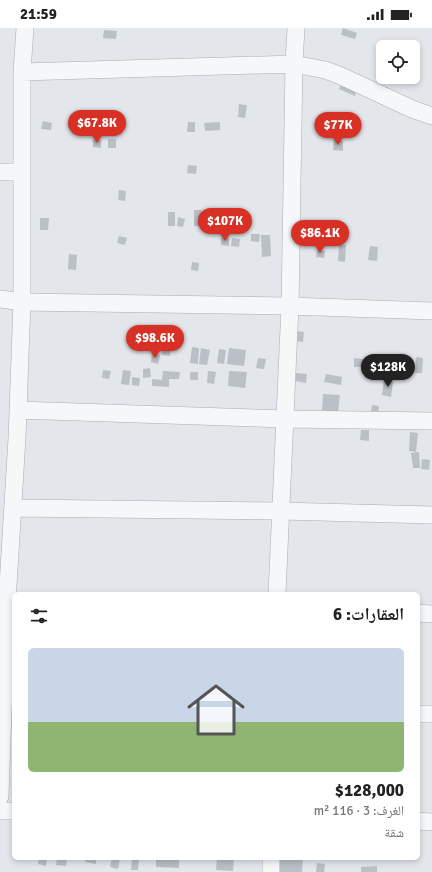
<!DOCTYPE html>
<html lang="ar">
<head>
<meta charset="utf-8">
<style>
	body { margin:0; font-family:Signika,"Noto Naskh Arabic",sans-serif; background:#f2f2f2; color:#222; direction:rtl; height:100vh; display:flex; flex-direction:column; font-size:15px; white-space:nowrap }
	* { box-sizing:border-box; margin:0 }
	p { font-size:13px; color:#767676 }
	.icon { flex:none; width:22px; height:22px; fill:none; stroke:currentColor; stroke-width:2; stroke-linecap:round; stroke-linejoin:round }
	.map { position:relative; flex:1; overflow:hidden; direction:ltr }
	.details { position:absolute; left:12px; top:564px; width:408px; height:268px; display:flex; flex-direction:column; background:#fff; border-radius:6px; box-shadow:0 2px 6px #0003; direction:rtl }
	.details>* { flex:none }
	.buttons { position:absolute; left:376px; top:12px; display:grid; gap:8px }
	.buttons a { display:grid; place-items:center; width:44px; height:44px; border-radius:6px; background:#fff; box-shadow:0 2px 6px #0003; font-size:20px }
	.price { position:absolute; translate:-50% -34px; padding:0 9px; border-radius:14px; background:#d93025; color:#fff; font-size:13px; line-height:26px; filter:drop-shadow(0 1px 2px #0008) }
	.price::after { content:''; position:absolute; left:50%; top:24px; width:12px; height:9px; margin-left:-6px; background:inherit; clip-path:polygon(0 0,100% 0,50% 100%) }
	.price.current { background:#222; color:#fff }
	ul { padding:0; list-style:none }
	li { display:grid; align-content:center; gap:8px; height:212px; padding:0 16px }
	li span { display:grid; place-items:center; height:124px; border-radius:6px; color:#555 }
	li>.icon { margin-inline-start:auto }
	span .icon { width:72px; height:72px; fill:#fffc; stroke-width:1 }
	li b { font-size:17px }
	h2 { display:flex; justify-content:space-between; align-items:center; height:48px; padding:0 16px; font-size:17px }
	.status { display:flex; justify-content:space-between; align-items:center; height:28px; padding:0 20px; background:#fff; direction:ltr }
	.status svg { height:11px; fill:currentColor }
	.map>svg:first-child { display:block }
</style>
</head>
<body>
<div class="status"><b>21:59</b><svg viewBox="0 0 49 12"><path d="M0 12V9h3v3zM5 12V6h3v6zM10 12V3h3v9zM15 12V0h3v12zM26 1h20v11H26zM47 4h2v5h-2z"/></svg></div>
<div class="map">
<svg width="432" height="844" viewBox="0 0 432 844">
	<rect width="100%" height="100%" fill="#e3e6ea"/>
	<path fill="#bac0c6" d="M343 0 357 5 355 11 341 7Z
		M104 2 117 3 116 11 103 10Z
		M342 54 357 61 355 68 339 61Z
		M239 76 247 77 245 90 238 89Z
		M43 93 52 95 51 102 41 101Z
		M188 94H195V104H187Z
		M220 94V102L205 103 204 95Z
		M108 111H116V120H108Z
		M93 112H101V120L93 119Z
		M334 112 343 113V123L333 122Z
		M188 137 197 138 196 146 187 145Z
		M119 162 126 163 125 173 118 172Z
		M194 182H201V198H194Z
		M168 184H175V198H168Z
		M178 189 185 191 183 199 177 198Z
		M40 190H49L48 202H40Z
		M223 194 232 195 231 202 222 201Z
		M251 206H260L259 214 251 213Z
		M261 207H270L271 228 262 229Z
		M119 208 127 210 125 217 117 215Z
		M221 210H229V218L221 217Z
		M232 210 240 211 239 219 231 218Z
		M339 217H346L345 234 338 233Z
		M370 218 378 219 377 233 368 232Z
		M317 222 325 223 324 230 316 229Z
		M69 226 77 227 76 242 68 241Z
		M192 234 199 235 198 243 191 242Z
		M296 303 304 304 303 314 295 313Z
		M163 319 170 320V328L162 327Z
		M192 319 199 320 198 336 190 335Z
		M201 320 210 322 207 337 199 336Z
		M229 320 246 322 244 338 227 336Z
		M219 321 226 322 224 336 217 335Z
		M152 326 160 327 158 336 151 334Z
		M389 327 396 328 395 337H388Z
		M416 329 423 330 422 345H415Z
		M258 330 266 331 264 341 256 340Z
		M354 330 363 331 362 339H354Z
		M150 340 151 349 143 350V341Z
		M103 342 111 343 109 351 102 350Z
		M123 342 131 343 129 357 121 356Z
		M163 343 180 344 179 351H169V359L152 358V351L162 352Z
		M208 343 216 344 214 356 207 355Z
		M229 343 247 344 245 360 228 358Z
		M190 344H198V352H190Z
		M296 345 307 346 306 355 295 353Z
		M326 346 342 349 341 357 324 354Z
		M132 349 140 350 139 358 132 357Z
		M384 352 393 354 391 369 382 367Z
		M323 366 340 367 338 384 322 382Z
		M372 377 379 378 378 386 371 385Z
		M361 402H369V413L360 412Z
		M410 404 418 405 416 424 409 423Z
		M419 424 420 440H413L411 425Z
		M422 431 430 432 429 442 421 441Z
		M39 830H47L46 838 38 836Z
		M57 830H67L66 838 56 837Z
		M86 830H96V836L85 834Z
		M112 830H120L118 841 110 839Z
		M132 830H139L138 842H131Z
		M217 830H234L233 843 216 842Z
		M277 830H303L302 844H276Z
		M156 831H179V840L156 839Z
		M317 835 325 836 324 844H316Z
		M377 838V844H361V839Z"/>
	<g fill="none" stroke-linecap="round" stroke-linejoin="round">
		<g stroke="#a8aeb4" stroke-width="18">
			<path id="minor" d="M22 44 294 36 325 42 339 47 412 81 432 88
				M0 144H22
				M0 271 22 274 290 278 432 283
				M18 382 286 391 432 393
				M13 480 281 483 432 487
				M277 566 290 278 294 36 296 0
				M418 585 432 586
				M418 686H432
				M0 769 7 574 17 410 22 274V44L25 0
				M0 783H14
				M418 793 432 794
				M271 844V830"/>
		</g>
		<use href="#minor" stroke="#f5f7f8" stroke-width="17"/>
	</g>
</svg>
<div class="buttons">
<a><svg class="icon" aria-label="locate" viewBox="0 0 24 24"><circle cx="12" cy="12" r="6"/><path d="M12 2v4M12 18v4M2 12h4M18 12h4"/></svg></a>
</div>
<b class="price" style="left:97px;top:116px">$67.8K</b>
<b class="price" style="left:338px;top:118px">$77K</b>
<b class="price" style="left:225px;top:214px">$107K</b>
<b class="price" style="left:320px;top:226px">$86.1K</b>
<b class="price" style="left:155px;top:331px">$98.6K</b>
<b class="price current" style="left:388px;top:360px">$128K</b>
<section class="details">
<h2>العقارات: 6<svg class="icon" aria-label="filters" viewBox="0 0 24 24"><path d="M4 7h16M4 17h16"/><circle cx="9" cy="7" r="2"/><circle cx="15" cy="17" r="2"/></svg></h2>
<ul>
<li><span style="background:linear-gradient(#c9d6e8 60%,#8fb573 0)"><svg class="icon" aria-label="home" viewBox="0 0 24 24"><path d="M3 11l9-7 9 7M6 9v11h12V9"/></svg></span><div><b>$128,000</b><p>الغرف: 3 · 116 m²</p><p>شقة</p></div></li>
</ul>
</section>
</div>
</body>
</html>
